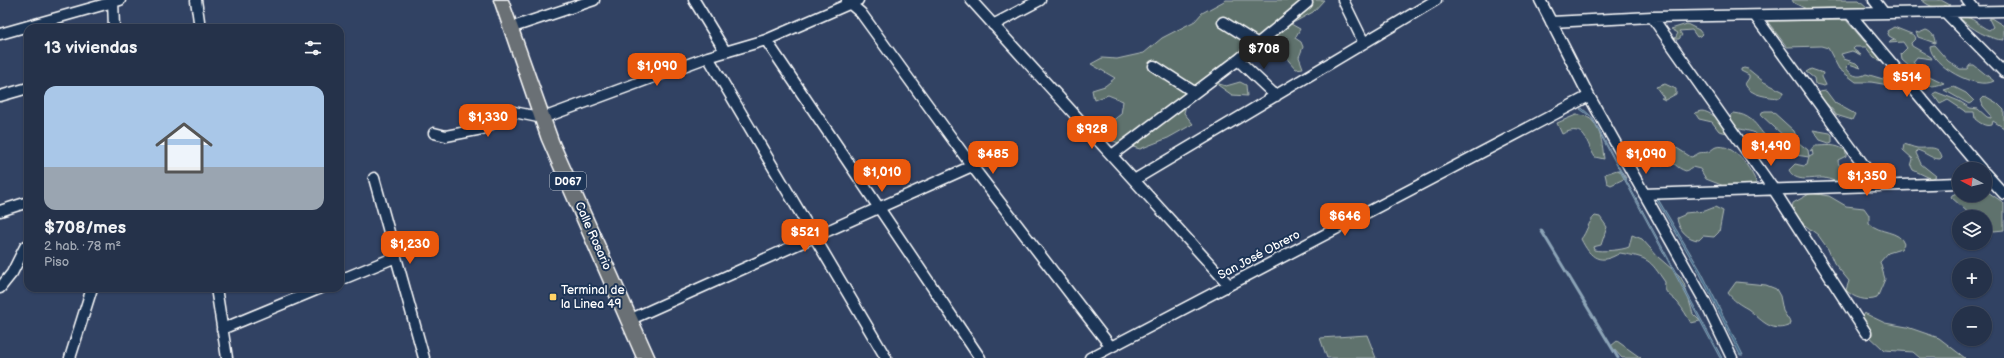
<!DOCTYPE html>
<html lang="es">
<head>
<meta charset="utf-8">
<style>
	body { margin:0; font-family:"Balsamiq Sans",sans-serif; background:#2d3a51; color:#f1f3f6; height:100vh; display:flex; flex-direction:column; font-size:15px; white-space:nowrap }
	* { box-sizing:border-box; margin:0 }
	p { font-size:13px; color:#a3aab5 }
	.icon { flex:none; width:22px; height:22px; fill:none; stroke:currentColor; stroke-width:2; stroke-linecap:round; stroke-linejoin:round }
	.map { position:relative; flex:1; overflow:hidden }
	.side { position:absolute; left:24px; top:24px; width:320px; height:268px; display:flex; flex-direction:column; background:#25324a; border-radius:12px; box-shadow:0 1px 3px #0004,0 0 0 1px #424d62 }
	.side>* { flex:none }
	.needle { width:26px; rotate:277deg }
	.fabs { position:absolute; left:1952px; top:162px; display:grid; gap:8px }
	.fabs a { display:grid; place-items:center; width:40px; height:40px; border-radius:50%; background:#25324a; box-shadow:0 1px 3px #0004,0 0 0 1px #424d62; font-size:20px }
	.price { position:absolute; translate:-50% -34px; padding:0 9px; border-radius:8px; background:#ea580c; color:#fff; font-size:13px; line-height:26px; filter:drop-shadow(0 1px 2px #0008) }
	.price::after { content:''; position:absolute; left:50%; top:24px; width:12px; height:9px; margin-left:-6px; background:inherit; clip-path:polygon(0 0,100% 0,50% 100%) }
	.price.selected { background:#222; color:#fff }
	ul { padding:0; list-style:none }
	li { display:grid; align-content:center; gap:8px; height:212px; padding:0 20px }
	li+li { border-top:1px solid #424d62 }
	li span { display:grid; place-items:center; height:124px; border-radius:12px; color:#555 }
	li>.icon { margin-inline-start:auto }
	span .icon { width:72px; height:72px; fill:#fffc; stroke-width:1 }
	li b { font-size:17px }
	h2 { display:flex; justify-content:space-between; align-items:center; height:48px; padding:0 20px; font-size:17px }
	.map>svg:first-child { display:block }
</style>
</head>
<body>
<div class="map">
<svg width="2004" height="358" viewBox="0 0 2004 358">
	<rect width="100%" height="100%" fill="#314263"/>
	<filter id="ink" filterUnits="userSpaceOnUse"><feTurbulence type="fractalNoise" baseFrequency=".025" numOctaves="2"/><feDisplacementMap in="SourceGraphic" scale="8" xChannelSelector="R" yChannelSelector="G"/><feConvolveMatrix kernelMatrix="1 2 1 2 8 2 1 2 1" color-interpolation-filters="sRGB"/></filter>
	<g filter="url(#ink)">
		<path fill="#5e726d" stroke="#aeb8b6" d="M1226 0H1324L1313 12 1291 24 1300 29 1295 38 1301 42 1303 47 1299 57 1303 68 1296 69 1288 60 1285 45 1271 39 1264 40 1253 52 1245 66 1239 68 1227 61 1217 68 1216 73 1219 84 1226 86 1240 82 1246 85 1247 96 1232 95 1215 83 1189 94 1184 113 1193 124 1168 138 1140 149 1109 140 1101 130 1121 114 1123 101 1108 95 1094 100 1092 90 1105 86 1115 78 1091 64 1102 58 1117 59 1144 53 1162 38 1195 21 1202 13Z
			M1792 0H1859L1868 8 1864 10 1825 18 1794 3Z
			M1921 0H1941L1950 5C1938 11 1931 7 1921 0Z
			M1961 17C1974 16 1978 26 1989 30L1993 27 1989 19 1991 18 2004 26V40C1990 40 1970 28 1960 18Z
			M1846 20 1864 41 1872 44 1882 61 1874 58 1866 47H1855L1853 49 1861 55 1852 51 1841 54 1844 59 1856 63 1861 68 1849 64 1846 67C1850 75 1858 79 1866 74L1883 79 1888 77V69C1896 72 1900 79 1900 87L1871 82H1856L1839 69 1828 48 1821 46 1787 47 1767 21Z
			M1687 24 1699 30 1702 34 1700 36 1697 37 1692 30 1679 31 1682 35 1679 39H1675L1678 33 1671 29Z
			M1894 27 1914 35 1916 38 1911 43 1912 46 1931 57 1932 59 1917 57 1913 62 1923 73 1944 83C1932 88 1922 87 1913 77L1910 67 1902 60 1901 54 1907 48 1903 42 1889 43 1891 41 1896 40 1889 36 1887 31Z
			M1926 30C1932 32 1935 37 1935 43L1918 37 1916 32 1919 33Z
			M1934 45 1948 61 1960 69H1967L1970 65H1974L1994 81C1977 91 1930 65 1930 46Z
			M1744 68 1748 69 1764 82 1784 92 1780 98C1769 97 1750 96 1745 84L1749 78V75L1741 71V69Z
			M1811 69 1823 73 1822 77 1826 85 1824 86 1815 84 1814 78 1806 72Z
			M1665 84 1676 89V94L1665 100 1661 98H1664L1656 87Z
			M1954 87 1966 93 1974 101 1969 104 1944 90Z
			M1826 91 1835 103 1855 114 1852 120 1836 115C1831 106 1821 101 1819 92Z
			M1936 92 1959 101 1970 108 1978 109 1987 117 1991 118V115L1983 106 1981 100 1985 96 1997 103 2004 110V128L1993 121 1992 125C1985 127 1980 123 1975 119L1974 112H1966L1948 100 1940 104 1933 94Z
			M1702 111C1708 111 1723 121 1726 126 1727 128 1727 130 1727 133L1719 131 1712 122 1699 119 1695 113Z
			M1765 111H1772L1794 131 1799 143 1808 150 1809 157 1813 155 1812 150 1810 151 1814 146C1827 146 1835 143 1846 151V156L1838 160C1838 168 1846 170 1852 174L1853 177 1843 183C1836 182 1830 179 1824 178 1812 177 1796 184 1789 170L1795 164 1804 166 1807 165 1809 157 1789 154 1782 156 1773 153 1766 144 1753 132 1736 128 1730 119 1731 115 1734 113C1764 116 1757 146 1787 143L1786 138 1761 115 1762 112Z
			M1576 115C1600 114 1602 141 1604 159L1595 157C1586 144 1586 122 1562 134L1557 123Z
			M1813 130 1830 133 1832 135V142L1829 143 1820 140Z
			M1904 144C1908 145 1912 147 1917 148 1927 149 1939 144 1942 157L1940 159C1931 159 1925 152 1917 150L1916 153 1921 164 1936 176 1932 179 1913 170 1911 166 1913 159 1903 150Z
			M1675 147 1691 157C1695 156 1695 155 1699 153 1702 152 1705 153 1708 152 1711 151 1713 148 1716 147 1733 142 1752 170 1757 184L1752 187 1729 188 1706 179 1700 169 1692 167 1686 171C1676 168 1674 162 1666 157L1663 165 1656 166 1648 162 1647 156 1650 154 1663 156 1671 148Z
			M1617 170 1622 172 1626 178 1611 185 1607 183 1605 174Z
			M1985 190 2004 203V230L1994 231 1985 226V217H1973L1951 197 1952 195 1959 192V195H1985Z
			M1811 193 1829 196 1846 206 1864 208 1869 215V223C1879 234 1900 230 1904 244L1901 249 1888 253 1880 262 1885 279 1877 298C1867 302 1853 298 1846 290L1849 281 1834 263 1828 249 1818 235 1802 223 1792 209 1793 203Z
			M1715 207 1723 211 1719 232 1714 237 1703 236 1699 240C1688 240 1678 229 1677 218L1684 215 1685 213 1705 211Z
			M1595 216 1600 217 1607 227 1601 245 1593 247 1594 250C1601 252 1623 250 1629 247L1632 235 1642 239 1658 257 1680 276 1684 283 1693 314 1700 321 1691 323C1687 316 1683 309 1678 303 1671 295 1663 294 1665 282 1649 259 1649 258 1620 253 1600 265 1591 259 1581 239 1587 232 1588 222 1595 216Z
			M1736 282 1766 285 1776 289 1780 296 1783 311 1790 322 1789 326C1770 333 1761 319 1748 309 1739 304 1734 301 1728 293Z
			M1864 313 1885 323 1907 327 1939 338 1965 358H1920L1913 352 1884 350 1866 333 1861 319Z
			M1367 335 1376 358H1327L1320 338Z
			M1617 341 1641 358H1622L1611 346Z"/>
		<path fill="#3f6787" stroke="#8ca4b7" d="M1582 108 1592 117 1722 358H1720L1591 117 1580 109Z
			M1656 199H1658L1701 271 1743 355H1740L1698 270Z"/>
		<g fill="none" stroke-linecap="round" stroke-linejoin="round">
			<path stroke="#8ca4b7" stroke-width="3" d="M1541 230 1618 358"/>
			<g stroke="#fff" stroke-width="13">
				<path id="street" d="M113 0 114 28
					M196 0 200 28
					M694 0 725 51
					M971 0 1229 285
					M1343 0 1364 43
					M1540 0 1589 96 1704 300 1732 358
					M1874 0 1884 13
					M1967 0 1977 12
					M847 1 861 13 972 166 1111 347
					M1945 12 2004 72
					M1850 14 1981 169
					M1755 16 1879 186
					M1652 17 1774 190 1866 333
					M1223 22 1258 44
					M1551 22 1652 17 2004 11
					M993 25 1040 0
					M510 28 594 0
					M0 34 120 0
					M766 40 980 358
					M708 57 886 358
					M1238 60 1276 96
					M1154 66 1194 92
					M0 96 28 88
					M434 133 446 136 482 129 514 112 543 118 708 57 766 40 858 0
					M1112 155 1238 60 1307 3
					M1985 173 2004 194
					M374 178 424 358
					M1134 180 1436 0
					M1644 194 1959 183
					M0 211 28 202
					M340 280 396 257
					M0 288 12 273 25 247 28 245
					M216 288 227 358
					M629 320 972 166
					M222 329 321 288
					M70 358 92 288
					M1090 358 1589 96"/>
			</g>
			<g stroke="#fff" stroke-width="3">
				<path id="primary" d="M494 0H508L558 140 655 358H637L542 140Z"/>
			</g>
			<use href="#street" stroke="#1d3557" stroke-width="10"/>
			<use href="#primary" fill="#6a7074" fill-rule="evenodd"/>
		</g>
	</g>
	<rect fill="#ffd166" stroke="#1d3557" stroke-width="1.5" x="549" y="293" width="8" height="8" rx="2"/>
	<g text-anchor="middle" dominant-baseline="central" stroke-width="4" stroke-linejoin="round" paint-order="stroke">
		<rect fill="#1d3557" stroke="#bbc2cd" stroke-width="1" x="550" y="172" width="36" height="18" rx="3"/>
		<g font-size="11" font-weight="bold" fill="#fff">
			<text x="568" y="181">D067</text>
		</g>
		<g font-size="12" fill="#fff" stroke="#1d3557">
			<text transform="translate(593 236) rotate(66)">Calle Rosario</text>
			<text transform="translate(1259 255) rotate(-28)">San José Obrero</text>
		</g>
		<g font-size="12" fill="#fff" stroke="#1d3557" text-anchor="start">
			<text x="561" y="290">Terminal de<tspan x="561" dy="14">la Linea 49</tspan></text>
		</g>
	</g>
</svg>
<div class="fabs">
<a><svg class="needle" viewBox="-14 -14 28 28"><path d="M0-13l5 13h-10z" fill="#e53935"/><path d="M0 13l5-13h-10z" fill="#a3aab5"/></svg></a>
<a><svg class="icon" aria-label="layers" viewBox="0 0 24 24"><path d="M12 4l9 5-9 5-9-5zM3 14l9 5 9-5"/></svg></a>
<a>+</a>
<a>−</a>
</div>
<b class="price selected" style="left:1264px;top:70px">$708</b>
<b class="price" style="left:657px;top:87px">$1,090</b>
<b class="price" style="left:1907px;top:98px">$514</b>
<b class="price" style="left:488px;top:138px">$1,330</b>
<b class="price" style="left:1092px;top:150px">$928</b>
<b class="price" style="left:1771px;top:167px">$1,490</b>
<b class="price" style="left:993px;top:175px">$485</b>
<b class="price" style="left:1646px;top:175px">$1,090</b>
<b class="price" style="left:882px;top:193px">$1,010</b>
<b class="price" style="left:1867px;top:197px">$1,350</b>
<b class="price" style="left:1345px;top:237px">$646</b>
<b class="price" style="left:805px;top:253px">$521</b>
<b class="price" style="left:410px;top:265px">$1,230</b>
<section class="side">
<h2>13 viviendas<svg class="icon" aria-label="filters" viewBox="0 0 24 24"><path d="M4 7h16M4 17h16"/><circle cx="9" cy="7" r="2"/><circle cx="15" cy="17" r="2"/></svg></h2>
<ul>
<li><span style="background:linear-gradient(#a9c7e8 65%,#9aa5b1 0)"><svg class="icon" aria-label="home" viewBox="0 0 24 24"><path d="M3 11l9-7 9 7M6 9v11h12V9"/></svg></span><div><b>$708/mes</b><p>2 hab. · 78 m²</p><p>Piso</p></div></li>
</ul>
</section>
</div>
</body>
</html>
